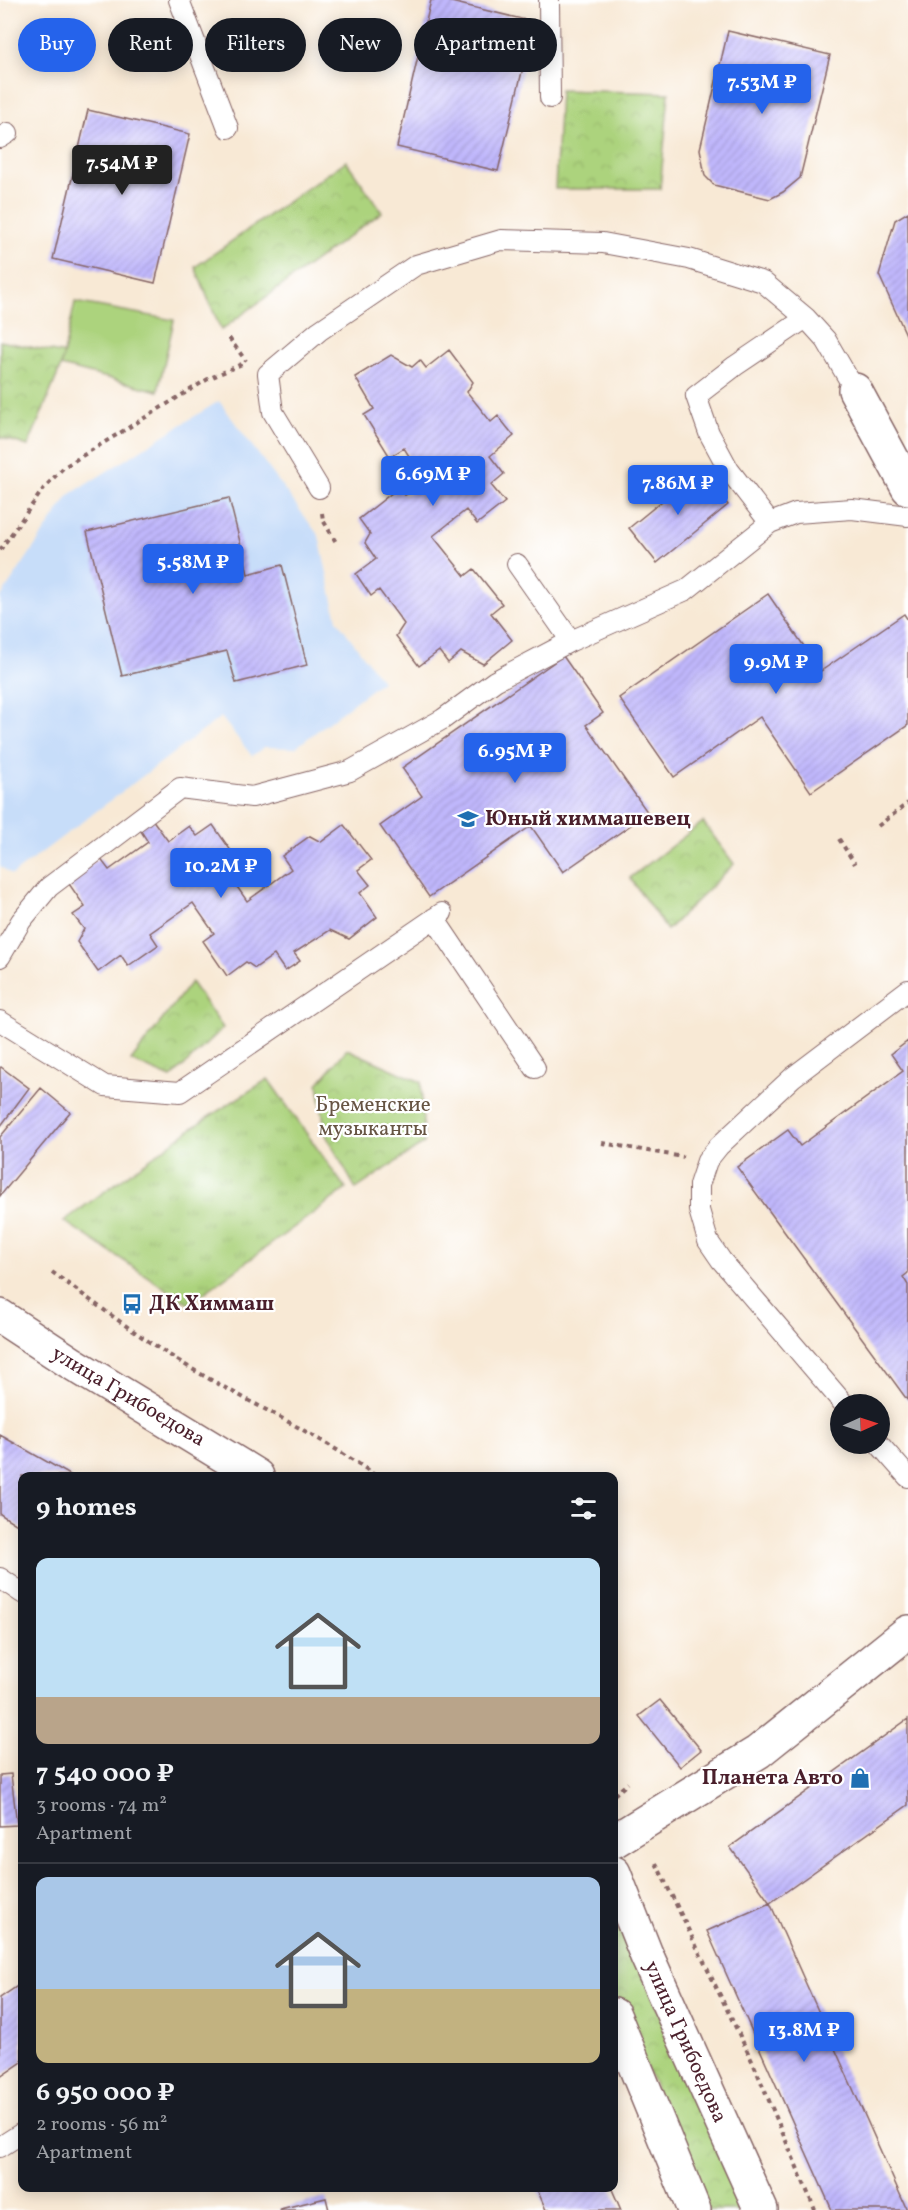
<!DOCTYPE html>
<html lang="en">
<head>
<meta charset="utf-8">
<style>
	body { margin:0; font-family:Vollkorn,serif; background:#242831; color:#f1f3f6; height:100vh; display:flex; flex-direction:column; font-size:22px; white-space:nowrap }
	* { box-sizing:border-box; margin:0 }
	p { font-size:20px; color:#9ea1a6 }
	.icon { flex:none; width:33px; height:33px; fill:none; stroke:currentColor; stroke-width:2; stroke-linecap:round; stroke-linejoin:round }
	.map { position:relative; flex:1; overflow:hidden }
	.side { position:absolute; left:18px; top:1472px; width:600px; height:720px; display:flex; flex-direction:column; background:#171b24; border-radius:12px; box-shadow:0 3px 15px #0003 }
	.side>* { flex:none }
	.top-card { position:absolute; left:18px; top:18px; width:600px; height:54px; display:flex; gap:12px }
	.needle { width:39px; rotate:87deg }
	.tools { position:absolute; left:830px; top:1394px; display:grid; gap:12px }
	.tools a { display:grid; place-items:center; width:60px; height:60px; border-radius:50%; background:#171b24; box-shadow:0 3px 15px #0003; font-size:30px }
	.price { position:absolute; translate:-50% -51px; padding:0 14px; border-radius:6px; background:#2563eb; color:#fff; font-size:20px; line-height:39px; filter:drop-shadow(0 2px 3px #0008) }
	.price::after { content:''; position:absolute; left:50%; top:36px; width:18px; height:14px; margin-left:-9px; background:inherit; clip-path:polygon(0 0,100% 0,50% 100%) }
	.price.current { background:#222; color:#fff }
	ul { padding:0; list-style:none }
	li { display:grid; align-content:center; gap:12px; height:318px; padding:0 18px }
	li+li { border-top:2px solid #363941 }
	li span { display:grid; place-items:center; height:186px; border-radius:12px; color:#555 }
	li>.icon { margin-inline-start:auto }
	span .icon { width:108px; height:108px; fill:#fffc; stroke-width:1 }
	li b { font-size:26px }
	h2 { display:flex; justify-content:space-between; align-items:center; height:72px; padding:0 18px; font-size:26px }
	.tag { padding:0 21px; border-radius:27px; background:#171b24; box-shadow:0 3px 15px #0003; font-size:21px; line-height:54px }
	.tag.current { background:#2563eb; color:#fff }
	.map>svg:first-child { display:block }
</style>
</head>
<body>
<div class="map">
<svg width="908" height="2210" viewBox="0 0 908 2210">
	<defs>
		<pattern id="grass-tufts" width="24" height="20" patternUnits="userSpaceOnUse" patternTransform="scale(1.5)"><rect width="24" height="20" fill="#acd37d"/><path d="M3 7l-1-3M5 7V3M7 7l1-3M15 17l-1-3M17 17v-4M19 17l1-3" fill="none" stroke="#96b56c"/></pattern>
		<pattern id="park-crowns" width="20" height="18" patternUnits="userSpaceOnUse" patternTransform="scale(1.5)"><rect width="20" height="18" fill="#acd37d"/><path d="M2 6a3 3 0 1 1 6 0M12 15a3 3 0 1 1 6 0" fill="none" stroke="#96b56c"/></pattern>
		<pattern id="building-hatch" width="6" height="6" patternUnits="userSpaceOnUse" patternTransform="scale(1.5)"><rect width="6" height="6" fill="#c0b7fc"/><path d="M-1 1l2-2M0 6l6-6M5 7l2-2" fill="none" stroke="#a69dd8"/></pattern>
	</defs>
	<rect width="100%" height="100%" fill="#fff"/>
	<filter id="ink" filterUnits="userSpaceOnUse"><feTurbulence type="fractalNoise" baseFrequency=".0167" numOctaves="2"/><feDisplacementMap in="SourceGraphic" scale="12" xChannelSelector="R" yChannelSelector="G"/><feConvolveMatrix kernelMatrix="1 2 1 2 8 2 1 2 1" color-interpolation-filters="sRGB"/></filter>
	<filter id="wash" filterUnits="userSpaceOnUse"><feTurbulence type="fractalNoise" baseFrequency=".008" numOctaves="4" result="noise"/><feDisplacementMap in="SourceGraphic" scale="24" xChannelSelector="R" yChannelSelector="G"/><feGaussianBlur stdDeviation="1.35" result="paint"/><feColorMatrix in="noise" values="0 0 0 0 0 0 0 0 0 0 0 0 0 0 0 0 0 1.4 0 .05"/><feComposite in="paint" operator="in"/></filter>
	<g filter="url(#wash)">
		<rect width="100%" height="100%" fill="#f8e9d5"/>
		<path fill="#c7ddf9" d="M219 401 319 536 337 620 382 681 295 748 264 747 252 756 221 717 12 875 0 866V598L69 495Z"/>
		<path fill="url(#grass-tufts)" stroke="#7b7954" stroke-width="1.5" d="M268 1079 346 1189 189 1304 64 1221 202 1121Z"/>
		<path fill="url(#park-crowns)" stroke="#7b7954" stroke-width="1.5" d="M560 90 669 93 660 189H555Z
			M346 161 382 212 221 330 195 267Z
			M0 341 66 354 28 446 0 437Z
			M703 822 734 864 667 930 630 878Z
			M191 982 223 1028 171 1078 131 1061Z
			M347 1049 421 1082 424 1143 356 1189 326 1135 318 1084Z
			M622 1928 748 2210H706L614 1990V1932Z"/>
		<path fill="#acd37d" stroke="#7b7954" stroke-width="1.5" d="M75 302 174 320 158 391 61 366Z"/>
		<g id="blocks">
			<path fill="url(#building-hatch)" d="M431 0H443L534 22 498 171 397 147Z
				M728 31 830 55 800 178 783 192 770 199 714 185 705 176 700 149Z
				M88 110 190 134 155 283 53 259Z
				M908 212V339L879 275 895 220Z
				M449 350 473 382 467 392 491 422 498 416 514 436 490 456 504 474 491 485 505 502 477 524 466 510 433 536 465 576 474 569 502 604 491 613 512 640 483 664 461 652 448 663 439 651 419 666 396 636 404 624 379 590 371 596 356 574 376 559 365 543 370 534 359 519 397 489 405 495 426 483 404 448 390 457 364 415 374 409 355 377 391 355 412 367 420 360 426 368Z
				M700 470 728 505 657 563 629 528Z
				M229 498 248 574 282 565 307 665 236 683 227 651 122 676 87 532Z
				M768 594 821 671 904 614 908 620V725L811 792 760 717 674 777 619 698Z
				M563 656 603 713 586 725 648 813 563 872 531 826 429 897 380 826 422 796 402 768Z
				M152 819 168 841 189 826 197 836 213 825 241 865 228 874 247 901 291 869 282 856 310 836 321 842 344 825 371 860 358 870 370 885 360 893 377 917 349 939 330 930 294 953 300 961 285 971 274 955 255 968 246 962 227 976 203 941 214 933 193 903 150 933 158 945 128 966 121 955 98 972 77 942 84 929 73 915 85 907 67 881 100 858 109 870 148 842 139 828Z
				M908 1041V1273L903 1277 908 1285V1401L737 1167 788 1130 800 1146 903 1071 891 1054Z
				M1 1067 29 1088 0 1127V1068Z
				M41 1088 70 1112 0 1196V1137Z
				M0 1435 72 1476H22V1528L0 1514Z
				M660 1700 701 1750 680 1767 639 1716Z
				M908 1719V1805L770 1903 730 1847Z
				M11 1774 17 1825 0 1826V1775Z
				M770 1903 907 2210H832L707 1931Z
				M22 1983V2062L0 2077V1998Z
				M536 2187H611L621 2210H546Z
				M326 2198 329 2210H281L280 2209Z"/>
		</g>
	</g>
	<g filter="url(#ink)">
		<use href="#blocks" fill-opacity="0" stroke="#876666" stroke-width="1.5"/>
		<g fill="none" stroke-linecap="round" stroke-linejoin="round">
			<g stroke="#876666" stroke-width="22">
				<path id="service" d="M179 0 228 128
					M549 0 550 98
					M0 138 8 133
					M319 488 273 412 268 374 319 331 416 265 501 240 603 243 689 259 763 282 806 318 826 340 855 390
					M770 523 796 513 852 509 908 516
					M517 564 571 641
					M434 918 535 1068
					M0 957 21 921 49 887 180 788 252 797 350 771 443 719 495 681 571 641 686 590 770 523 729 470 709 433 696 396 735 366 806 318
					M0 1021 105 1086 180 1092 442 913
					M844 1404 721 1260 708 1241 699 1210V1185L707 1161 719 1146 793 1077 908 990
					M878 1443 908 1477
					M0 1578 22 1593
					M0 2147 22 2133"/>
			</g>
			<g stroke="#876666" stroke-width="36">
				<path id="minor" d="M855 390 908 488
					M614 1841 758 1752 908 1632"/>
			</g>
			<g stroke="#876666" stroke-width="36">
				<path id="secondary" d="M0 1316 70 1362 257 1476
					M614 1873 646 1954 761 2210
					M614 2015 694 2210"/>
			</g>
			<path stroke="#876666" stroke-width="4" stroke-dasharray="4.5 4.5" stroke-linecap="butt" d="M229 338 246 361
				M322 513 323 520 337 544
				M0 550 44 488 64 467 208 379 244 363
				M878 826 908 803
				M839 839 855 864
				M602 1143 683 1157
				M52 1272C100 1307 147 1343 199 1373 258 1407 321 1436 376 1476
				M614 1795 628 1783
				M656 1863 754 2065 815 2210"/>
			<use href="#service" stroke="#fff" stroke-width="20"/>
			<use href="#minor" stroke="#fff" stroke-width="33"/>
			<use href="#secondary" stroke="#fff" stroke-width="33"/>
		</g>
	</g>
	<defs>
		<g id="school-bare" transform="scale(1.62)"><path d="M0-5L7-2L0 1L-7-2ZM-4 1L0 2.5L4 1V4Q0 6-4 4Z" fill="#1f6fb2" stroke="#fff" stroke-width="2.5" paint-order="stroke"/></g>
		<g id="bus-bare" transform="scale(1.62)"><path d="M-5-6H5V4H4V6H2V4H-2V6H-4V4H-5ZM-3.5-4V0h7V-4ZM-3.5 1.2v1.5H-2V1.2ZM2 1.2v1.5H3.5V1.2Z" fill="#1f6fb2" stroke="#fff" stroke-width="2.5" paint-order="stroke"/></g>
		<g id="shop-bare" transform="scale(1.62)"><path d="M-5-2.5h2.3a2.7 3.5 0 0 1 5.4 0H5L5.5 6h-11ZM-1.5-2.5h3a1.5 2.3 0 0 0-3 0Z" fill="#1f6fb2" stroke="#fff" stroke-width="2.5" paint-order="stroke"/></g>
	</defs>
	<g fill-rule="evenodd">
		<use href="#school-bare" x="468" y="819"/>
		<use href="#bus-bare" x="132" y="1304"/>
		<use href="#shop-bare" x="860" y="1778"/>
	</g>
	<g text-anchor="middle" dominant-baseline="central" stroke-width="4.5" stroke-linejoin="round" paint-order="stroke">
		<g font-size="21" font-weight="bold" fill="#4a1f2b" stroke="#fff" text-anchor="start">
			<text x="485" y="819">Юный химмашевец</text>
			<text x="149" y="1304">ДК Химмаш</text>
			<text x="843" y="1778" text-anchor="end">Планета Авто</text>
		</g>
		<g font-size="21" fill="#675544" stroke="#fff">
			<text x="373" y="1105">Бременские<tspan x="373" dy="24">музыканты</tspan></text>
		</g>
		<g font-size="21" fill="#4a1f2b" stroke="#fff">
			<text transform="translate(128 1397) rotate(31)">улица Грибоедова</text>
			<text transform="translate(685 2042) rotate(66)">улица Грибоедова</text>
		</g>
	</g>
</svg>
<div class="tools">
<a><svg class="needle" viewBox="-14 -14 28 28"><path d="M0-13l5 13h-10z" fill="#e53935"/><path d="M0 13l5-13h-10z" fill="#9ea1a6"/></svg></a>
</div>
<b class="price" style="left:762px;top:115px">7.53M ₽</b>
<b class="price current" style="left:122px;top:196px">7.54M ₽</b>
<b class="price" style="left:433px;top:507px">6.69M ₽</b>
<b class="price" style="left:678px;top:516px">7.86M ₽</b>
<b class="price" style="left:193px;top:595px">5.58M ₽</b>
<b class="price" style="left:776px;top:695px">9.9M ₽</b>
<b class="price" style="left:515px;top:784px">6.95M ₽</b>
<b class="price" style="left:221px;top:899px">10.2M ₽</b>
<b class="price" style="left:804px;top:2063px">13.8M ₽</b>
<div class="top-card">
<a class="tag current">Buy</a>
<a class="tag">Rent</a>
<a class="tag">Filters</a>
<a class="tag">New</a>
<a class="tag">Apartment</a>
</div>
<section class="side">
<h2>9 homes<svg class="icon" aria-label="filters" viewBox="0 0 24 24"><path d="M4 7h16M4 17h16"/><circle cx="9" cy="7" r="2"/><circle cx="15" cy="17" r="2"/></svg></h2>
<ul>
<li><span style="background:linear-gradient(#bfe0f5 75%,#b9a48a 0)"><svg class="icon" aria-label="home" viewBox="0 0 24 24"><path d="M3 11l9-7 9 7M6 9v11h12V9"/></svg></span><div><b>7 540 000 ₽</b><p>3 rooms · 74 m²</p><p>Apartment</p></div></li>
<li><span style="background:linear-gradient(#a9c7e8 60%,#c2b280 0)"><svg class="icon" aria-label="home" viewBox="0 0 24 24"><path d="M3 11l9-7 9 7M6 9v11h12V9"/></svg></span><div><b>6 950 000 ₽</b><p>2 rooms · 56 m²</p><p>Apartment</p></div></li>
</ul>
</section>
</div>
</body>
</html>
